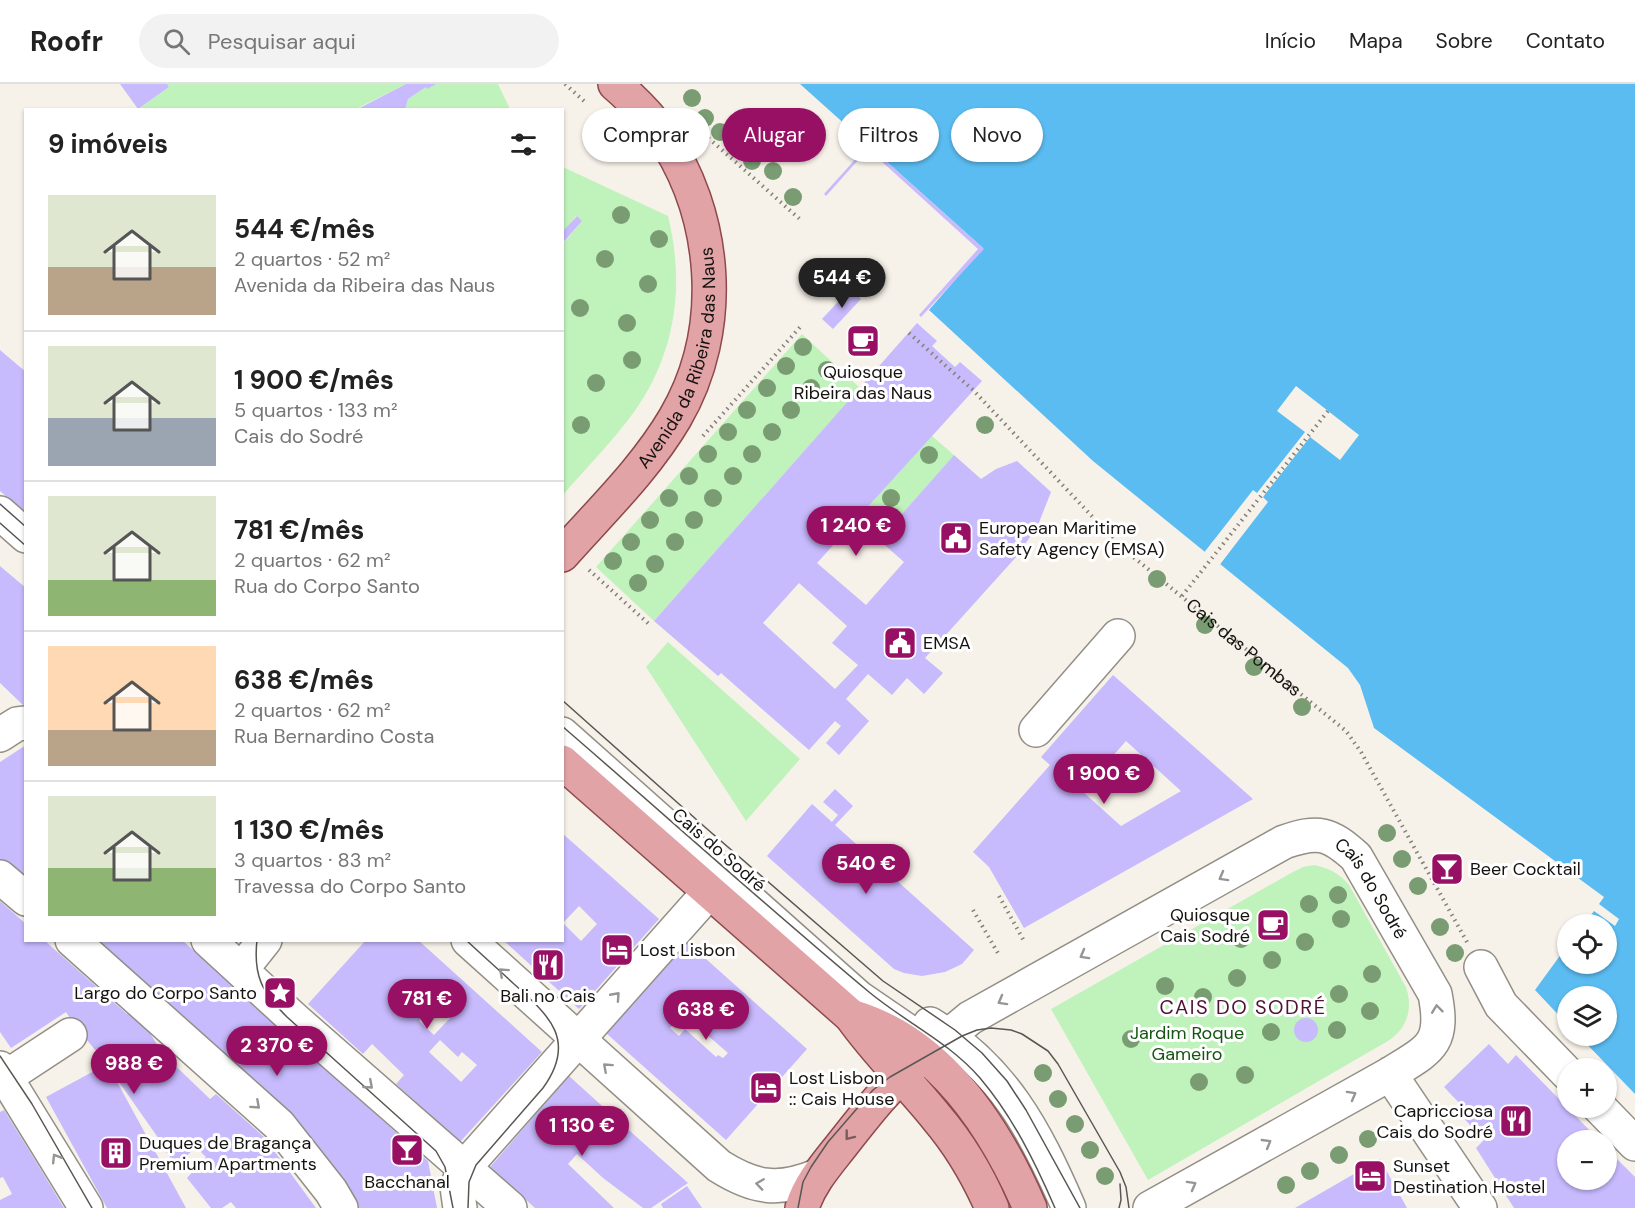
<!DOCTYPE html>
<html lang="pt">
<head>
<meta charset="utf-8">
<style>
	body { margin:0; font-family:"DM Sans",sans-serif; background:#f2f2f2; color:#222; height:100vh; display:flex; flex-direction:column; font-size:22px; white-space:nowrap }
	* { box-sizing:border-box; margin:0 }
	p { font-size:20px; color:#767676 }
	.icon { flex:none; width:33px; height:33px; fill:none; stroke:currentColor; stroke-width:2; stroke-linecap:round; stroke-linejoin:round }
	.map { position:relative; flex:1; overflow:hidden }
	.details { position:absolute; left:24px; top:24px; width:540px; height:834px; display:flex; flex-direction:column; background:#fff; border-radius:0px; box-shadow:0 2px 4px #0004 }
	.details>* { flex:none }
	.top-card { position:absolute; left:582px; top:24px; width:570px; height:54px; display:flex; gap:12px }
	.buttons { position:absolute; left:1557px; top:830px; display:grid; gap:12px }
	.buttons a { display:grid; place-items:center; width:60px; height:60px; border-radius:50%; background:#fff; box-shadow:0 2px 4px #0004; font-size:30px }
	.price { position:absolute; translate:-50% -51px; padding:0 14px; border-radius:21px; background:#981064; color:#fff; font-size:20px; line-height:39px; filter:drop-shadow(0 2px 3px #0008) }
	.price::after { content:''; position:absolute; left:50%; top:36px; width:18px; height:14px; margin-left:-9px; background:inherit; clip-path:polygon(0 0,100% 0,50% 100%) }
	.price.selected { background:#222; color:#fff }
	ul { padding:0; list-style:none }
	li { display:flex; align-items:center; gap:18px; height:150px; padding:0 24px }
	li+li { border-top:2px solid #e0e0e0 }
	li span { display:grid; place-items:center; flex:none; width:168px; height:120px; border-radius:0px; color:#555 }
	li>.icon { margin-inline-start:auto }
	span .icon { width:72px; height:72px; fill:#fffc; stroke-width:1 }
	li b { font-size:26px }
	h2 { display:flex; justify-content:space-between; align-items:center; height:72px; padding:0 24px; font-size:26px }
	.chip { padding:0 21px; border-radius:27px; background:#fff; box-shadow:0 2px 4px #0004; font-size:21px; line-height:54px }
	.chip.selected { background:#981064; color:#fff }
	header { display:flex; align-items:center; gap:36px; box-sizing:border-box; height:84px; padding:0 30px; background:#fff; border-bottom:2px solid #e0e0e0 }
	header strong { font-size:28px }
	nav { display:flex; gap:33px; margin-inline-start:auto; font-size:21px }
	.search { width:420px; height:54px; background:#f2f2f2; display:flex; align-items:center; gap:15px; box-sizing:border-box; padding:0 21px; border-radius:33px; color:#767676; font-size:22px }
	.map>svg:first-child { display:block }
</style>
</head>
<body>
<header>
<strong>Roofr</strong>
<div class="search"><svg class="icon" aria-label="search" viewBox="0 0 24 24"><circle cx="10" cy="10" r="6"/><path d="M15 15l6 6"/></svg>Pesquisar aqui</div>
<nav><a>Início</a><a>Mapa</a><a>Sobre</a><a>Contato</a></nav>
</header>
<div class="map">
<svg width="1635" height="1124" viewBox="0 0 1635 1124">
	<rect width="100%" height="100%" fill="#f7f2e9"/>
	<path fill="#c0f2bc" d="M167 0H406L356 25H138L169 3Z
		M436 0H498L510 25 405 26 408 15 426 3Z
		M563 83 668 132C685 201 676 269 634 328 613 357 586 384 563 411V160L582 137 576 132 563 148Z
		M802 250 860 304 654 537 596 483Z
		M932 352 954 371 888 446 865 426Z
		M668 558 800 675 746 737 646 583Z
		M1314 781C1329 784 1339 789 1349 801L1406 903C1413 924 1408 944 1388 957L1148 1096 1051 925 1291 789 1303 783Z"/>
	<path fill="#5bbcf1" d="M800 0H1635V1010L1578 951H1606V912H1568L1567 940 1535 906 1567 862 1568 879H1606V840H1584L1594 827 1615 842 1619 835 1599 820 1604 813 1374 644 1360 601 1348 584 1220 480 1229 468 1214 456 1205 468 1093 377 929 226 983 164Z"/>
	<path fill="#f7f2e9" d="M1296 302 1359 351 1340 376 1310 353 1263 413 1268 418 1218 483 1217 479 1225 468 1215 461 1207 470H1203L1253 406 1257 409 1305 348 1277 327Z"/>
	<path fill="#c7bafd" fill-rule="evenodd" d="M120 0H167L169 3 138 25Z
		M406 0H436L427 5 426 3 408 15 405 26 403 24 402 26H356Z
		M868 61 984 165 921 233 919 231 978 165 868 65 826 112 824 110Z
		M577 132 582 137 562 160V148Z
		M850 205 861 215 833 245 822 235Z
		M917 239 937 257 932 262 955 283 960 278 982 297 817 479 866 521 904 478 879 456 954 371 981 395 996 385 1017 377 1051 408 1038 441 1017 472 925 574 943 589 924 610 907 594 892 611 868 590 846 615 869 637 839 671 826 659 841 642 835 637 809 666 721 589 718 592 654 537ZM799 499 847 542 832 559 858 581 835 605 763 539Z
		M849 257a14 14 0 1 1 28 0a14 14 0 1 1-28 0Z
		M0 266 26 288V430L0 407Z
		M0 482 26 504V620L23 621 0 599Z
		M1113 591 1253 715 1024 844 989 783 973 768 1050 681 1041 673ZM1126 657 1181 707 1121 742 1082 707Z
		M26 661V801L0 778V678Z
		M835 705 853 722 835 741 974 866 962 880 945 888 922 892 904 889 894 885 767 772 812 720 832 738 838 731 823 718Z
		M562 749 659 835 579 925 503 856H562ZM579 822 597 840 581 857 563 839Z
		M0 817 26 840V856H44L127 930 137 927 162 969 210 1015 216 1010 264 1053 316 1124H236L231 1118 222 1124H211L187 1094 206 1073 196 1063 177 1081 159 1060 161 1058 110 985 186 1124H107L46 1013 107 980 75 942 66 928 11 964 0 948Z
		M1265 841a8 8 0 1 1 16 0a8 8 0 1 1-16 0Z
		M88 856H182L428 1077 437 1124H354Z
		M366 856H418L542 968 460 1058 396 1000 404 991 372 960 363 970 308 920ZM437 918 452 932 434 951 419 937ZM440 956 458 973 462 968 477 981 461 998 429 968Z
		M687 858 807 965 726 1056 606 949ZM683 930 728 969 723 974 718 971 716 973 685 945 679 952 670 944Z
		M1294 946a12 12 0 1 1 24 0a12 12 0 1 1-24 0Z
		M1489 960 1508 980 1516 971 1599 1056H1568V1095H1606V1064L1635 1093V1124H1514L1476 1064 1484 1056 1458 1028 1463 1023 1444 1003Z
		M569 992 611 1030 688 1099 651 1124H643L603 1094 577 1070 568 1080 614 1124H535L490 1083Z
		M4 1026 35 1076 64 1124H0V1116L12 1110 3 1093 0 1094V1028Z
		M1380 1075 1407 1124H1295L1321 1109Z
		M687 1102 702 1124H663L661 1120Z"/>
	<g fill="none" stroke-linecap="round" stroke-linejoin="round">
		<g stroke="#938f86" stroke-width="36">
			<g id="minor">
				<path d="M0 429 26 452"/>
				<path d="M1036 646 1118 552"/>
				<path d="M562 650 858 913 909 948"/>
				<path d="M0 651 17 640 26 639"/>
				<path d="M562 657 603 693"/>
				<path d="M0 793 26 815"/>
				<path d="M72 856 279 1041 331 1107 341 1124"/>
				<path d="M208 856 294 935 510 1124"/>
				<path d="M468 856 719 1082C754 1104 778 1108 817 1092"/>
				<path d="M1481 883 1501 921 1568 990"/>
				<path d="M241 886 265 856"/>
				<path d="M930 940C1004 986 1035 1046 1069 1124"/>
				<path id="s2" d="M925 971 970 934 1284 758C1319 746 1329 749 1356 773L1435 910C1445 961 1430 965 1390 990L1150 1124"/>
				<path d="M0 984 86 1124"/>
				<path d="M1390 990 1480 1124"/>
				<path d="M0 997 70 951"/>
				<path d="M1599 1023 1635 1060"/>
				<path d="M460 1124 457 1103 464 1084 710 807"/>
			</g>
		</g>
		<g stroke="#8d494c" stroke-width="36">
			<g id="major">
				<path id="s3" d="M562 471C601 427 645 385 675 334 727 245 718 130 659 46 647 29 631 14 615 0"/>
				<path d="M562 678 851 932C877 969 909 999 937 1034 960 1061 978 1092 992 1124"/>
				<path d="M851 932C940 958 995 1043 1030 1124"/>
				<path d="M802 1124C810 1098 828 1079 845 1057 867 1029 889 1001 917 977"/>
			</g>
		</g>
		<g stroke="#83807a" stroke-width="4" stroke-dasharray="1.5 4.5" stroke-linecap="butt">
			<path d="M565 0 585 18"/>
			<path d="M695 42 802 137"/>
			<path id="s1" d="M909 249 973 306 1121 463 1346 647 1361 668 1467 858"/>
			<path d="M703 352 802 241"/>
			<path d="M589 486 650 541"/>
			<path d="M1182 512 1328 327"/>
			<path d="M999 812 1024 857"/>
			<path d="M973 826 999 871"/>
		</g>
		<use href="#minor" stroke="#fff" stroke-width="33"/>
		<use href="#major" stroke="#e2a3a7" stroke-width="33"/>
		<path stroke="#5a5752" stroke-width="1.5" d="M0 420 26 443
			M0 439 26 462
			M562 616 706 744 883 897 955 946 982 969 1007 997 1026 1026 1080 1124
			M562 642C665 731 765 821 869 908 905 938 949 958 980 994 1013 1033 1035 1078 1055 1124
			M257 856C253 892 262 908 287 933L436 1067 445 1083 453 1124
			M466 856C482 871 498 885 514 900 550 932 577 957 543 1004L476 1081 469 1098 468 1124
			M0 972 32 1020 92 1124
			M798 1124 803 1098 811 1083 828 1058 873 1006 890 993 962 952 977 946 991 944 1011 946 1022 950 1048 967 1058 980 1120 1088 1126 1103 1129 1124
			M1119 1124 1121 1116 1120 1100"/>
	</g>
	<g fill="#7a9c72">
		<circle cx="692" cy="14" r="9"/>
		<circle cx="705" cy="34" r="9"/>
		<circle cx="720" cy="48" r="9"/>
		<circle cx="752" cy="77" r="9"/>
		<circle cx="773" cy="87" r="9"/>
		<circle cx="793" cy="113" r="9"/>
		<circle cx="621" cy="131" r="9"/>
		<circle cx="659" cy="155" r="9"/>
		<circle cx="605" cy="175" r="9"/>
		<circle cx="648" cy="200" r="9"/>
		<circle cx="580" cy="224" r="9"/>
		<circle cx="627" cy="239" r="9"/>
		<circle cx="803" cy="263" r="9"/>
		<circle cx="632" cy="276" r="9"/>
		<circle cx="786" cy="282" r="9"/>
		<circle cx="827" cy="286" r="9"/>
		<circle cx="596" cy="299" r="9"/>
		<circle cx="767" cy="304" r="9"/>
		<circle cx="811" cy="304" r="9"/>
		<circle cx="747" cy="326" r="9"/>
		<circle cx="791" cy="326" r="9"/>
		<circle cx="581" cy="341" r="9"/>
		<circle cx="985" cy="341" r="9"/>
		<circle cx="728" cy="348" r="9"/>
		<circle cx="772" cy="348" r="9"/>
		<circle cx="708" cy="370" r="9"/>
		<circle cx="752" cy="370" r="9"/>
		<circle cx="929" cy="371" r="9"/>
		<circle cx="689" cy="392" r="9"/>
		<circle cx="733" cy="392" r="9"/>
		<circle cx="669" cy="414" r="9"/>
		<circle cx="713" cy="414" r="9"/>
		<circle cx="891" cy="414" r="9"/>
		<circle cx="650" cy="436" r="9"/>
		<circle cx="694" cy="436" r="9"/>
		<circle cx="631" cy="458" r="9"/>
		<circle cx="675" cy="458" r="9"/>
		<circle cx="613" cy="477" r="9"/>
		<circle cx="655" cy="480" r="9"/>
		<circle cx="1157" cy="495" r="9"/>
		<circle cx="638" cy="499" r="9"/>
		<circle cx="1205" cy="541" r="9"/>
		<circle cx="1254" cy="583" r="9"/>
		<circle cx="1302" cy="623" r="9"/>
		<circle cx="1387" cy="749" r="9"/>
		<circle cx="1402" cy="775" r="9"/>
		<circle cx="1418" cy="802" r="9"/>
		<circle cx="1338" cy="811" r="9"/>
		<circle cx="1309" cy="820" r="9"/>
		<circle cx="1341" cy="835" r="9"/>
		<circle cx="1440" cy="843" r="9"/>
		<circle cx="1241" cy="855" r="9"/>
		<circle cx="1305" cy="858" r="9"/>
		<circle cx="1455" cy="869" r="9"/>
		<circle cx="1272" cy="876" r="9"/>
		<circle cx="1372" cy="890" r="9"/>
		<circle cx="1237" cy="894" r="9"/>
		<circle cx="1165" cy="902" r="9"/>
		<circle cx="1339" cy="910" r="9"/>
		<circle cx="1203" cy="913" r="9"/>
		<circle cx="1370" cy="927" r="9"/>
		<circle cx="1337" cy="946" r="9"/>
		<circle cx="1271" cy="948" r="9"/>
		<circle cx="1131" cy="955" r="9"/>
		<circle cx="1043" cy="989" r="9"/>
		<circle cx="1245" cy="991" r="9"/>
		<circle cx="1199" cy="998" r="9"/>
		<circle cx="1058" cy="1015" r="9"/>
		<circle cx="1075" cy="1040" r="9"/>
		<circle cx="1368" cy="1055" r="9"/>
		<circle cx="1090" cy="1066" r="9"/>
		<circle cx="1339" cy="1071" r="9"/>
		<circle cx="1310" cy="1087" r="9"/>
		<circle cx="1105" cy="1092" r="9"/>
		<circle cx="1286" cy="1101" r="9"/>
	</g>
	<defs><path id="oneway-chevron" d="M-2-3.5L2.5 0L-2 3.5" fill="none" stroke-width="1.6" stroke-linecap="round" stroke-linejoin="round" transform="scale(1.5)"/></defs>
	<g stroke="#969593">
		<use href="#oneway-chevron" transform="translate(1223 793) rotate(151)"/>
		<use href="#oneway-chevron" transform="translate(1084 871) rotate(151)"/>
		<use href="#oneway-chevron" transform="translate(503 888) rotate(-138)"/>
		<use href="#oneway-chevron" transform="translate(616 912) rotate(-48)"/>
		<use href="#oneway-chevron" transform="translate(1002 917) rotate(151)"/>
		<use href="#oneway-chevron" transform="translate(1437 925) rotate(-97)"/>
		<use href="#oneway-chevron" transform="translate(607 983) rotate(-138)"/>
		<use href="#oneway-chevron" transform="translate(369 1001) rotate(41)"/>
		<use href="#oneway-chevron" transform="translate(1352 1011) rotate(-29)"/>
		<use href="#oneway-chevron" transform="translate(256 1021) rotate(42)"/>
		<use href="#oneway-chevron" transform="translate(1267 1059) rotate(-30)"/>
		<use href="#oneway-chevron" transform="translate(56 1074) rotate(-122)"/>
		<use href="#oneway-chevron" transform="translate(760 1100) rotate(-172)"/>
		<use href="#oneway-chevron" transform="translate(1192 1101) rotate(-29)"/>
	</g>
	<use stroke="#7c5b5c" href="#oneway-chevron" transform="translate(849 1052) rotate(128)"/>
	<defs>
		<g id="cafe-square" transform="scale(1.725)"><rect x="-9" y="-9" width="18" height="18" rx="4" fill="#981064" stroke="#fff"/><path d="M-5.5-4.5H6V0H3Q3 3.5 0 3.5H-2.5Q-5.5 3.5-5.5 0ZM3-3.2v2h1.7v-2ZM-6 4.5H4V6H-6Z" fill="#fff"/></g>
		<g id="civic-square" transform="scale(1.725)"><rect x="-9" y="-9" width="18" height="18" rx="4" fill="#981064" stroke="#fff"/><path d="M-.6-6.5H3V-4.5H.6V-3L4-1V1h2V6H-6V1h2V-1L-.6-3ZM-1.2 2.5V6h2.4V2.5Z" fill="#fff"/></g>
		<g id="bar-square" transform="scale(1.725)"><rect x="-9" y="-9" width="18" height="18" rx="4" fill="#981064" stroke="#fff"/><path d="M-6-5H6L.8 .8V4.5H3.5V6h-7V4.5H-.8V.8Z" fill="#fff"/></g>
		<g id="hotel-square" transform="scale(1.725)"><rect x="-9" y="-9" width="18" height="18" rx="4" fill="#981064" stroke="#fff"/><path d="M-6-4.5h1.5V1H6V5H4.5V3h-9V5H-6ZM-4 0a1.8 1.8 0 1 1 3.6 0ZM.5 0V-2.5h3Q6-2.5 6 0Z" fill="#fff"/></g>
		<g id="restaurant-square" transform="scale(1.725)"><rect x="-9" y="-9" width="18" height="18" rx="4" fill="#981064" stroke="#fff"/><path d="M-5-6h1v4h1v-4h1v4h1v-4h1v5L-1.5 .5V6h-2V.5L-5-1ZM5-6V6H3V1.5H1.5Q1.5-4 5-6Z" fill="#fff"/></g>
		<g id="sight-square" transform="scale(1.725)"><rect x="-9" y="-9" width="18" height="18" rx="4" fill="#981064" stroke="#fff"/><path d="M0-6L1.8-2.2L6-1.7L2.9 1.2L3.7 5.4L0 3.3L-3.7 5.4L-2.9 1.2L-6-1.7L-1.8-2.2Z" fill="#fff"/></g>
		<g id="building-square" transform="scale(1.725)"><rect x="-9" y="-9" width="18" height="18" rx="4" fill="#981064" stroke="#fff"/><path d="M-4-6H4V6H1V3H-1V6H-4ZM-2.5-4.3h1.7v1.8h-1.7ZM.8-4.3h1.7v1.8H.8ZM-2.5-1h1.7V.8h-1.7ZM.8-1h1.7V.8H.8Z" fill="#fff"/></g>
	</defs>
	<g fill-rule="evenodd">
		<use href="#cafe-square" x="863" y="257"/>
		<use href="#civic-square" x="956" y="454"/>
		<use href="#civic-square" x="900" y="559"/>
		<use href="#bar-square" x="1447" y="785"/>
		<use href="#cafe-square" x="1273" y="841"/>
		<use href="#hotel-square" x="617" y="866"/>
		<use href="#restaurant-square" x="548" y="881"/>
		<use href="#sight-square" x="280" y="909"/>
		<use href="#hotel-square" x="766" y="1004"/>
		<use href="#restaurant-square" x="1516" y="1037"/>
		<use href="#bar-square" x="407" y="1066"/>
		<use href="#building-square" x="116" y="1069"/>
		<use href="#hotel-square" x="1370" y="1092"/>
	</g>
	<g text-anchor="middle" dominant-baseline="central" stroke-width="6" stroke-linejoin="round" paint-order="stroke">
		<g font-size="18" fill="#151310" stroke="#fff">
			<text stroke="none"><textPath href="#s3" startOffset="237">Avenida da Ribeira das Naus</textPath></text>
			<text stroke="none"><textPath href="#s1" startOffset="460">Cais das Pombas</textPath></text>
			<text transform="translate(719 766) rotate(41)">Cais do Sodré</text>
			<text stroke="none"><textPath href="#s2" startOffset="532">Cais do Sodré</textPath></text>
		</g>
		<g font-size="18" fill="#151310" stroke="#fff" text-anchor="start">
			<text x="863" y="288" text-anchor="middle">Quiosque<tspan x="863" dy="21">Ribeira das Naus</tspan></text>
			<text x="979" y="444">European Maritime<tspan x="979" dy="21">Safety Agency (EMSA)</tspan></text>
			<text x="923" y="559">EMSA</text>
			<text x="1470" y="785">Beer Cocktail</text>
			<text x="1250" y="831" text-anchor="end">Quiosque<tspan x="1250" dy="21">Cais Sodré</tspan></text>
			<text x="640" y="866">Lost Lisbon</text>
			<text x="257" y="909" text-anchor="end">Largo do Corpo Santo</text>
			<text x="548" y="912" text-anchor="middle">Bali no Cais</text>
			<text x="789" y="994">Lost Lisbon<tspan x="789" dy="21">:: Cais House</tspan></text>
			<text x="1493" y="1027" text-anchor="end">Capricciosa<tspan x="1493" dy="21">Cais do Sodré</tspan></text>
			<text x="139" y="1059">Duques de Bragança<tspan x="139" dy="21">Premium Apartments</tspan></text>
			<text x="1393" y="1082">Sunset<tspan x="1393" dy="21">Destination Hostel</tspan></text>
			<text x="407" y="1098" text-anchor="middle">Bacchanal</text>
		</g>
		<g font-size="18" fill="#145511" stroke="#fff">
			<text x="1187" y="949">Jardim Roque<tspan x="1187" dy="21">Gameiro</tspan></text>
		</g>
		<g font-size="20" letter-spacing="1.5" fill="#501135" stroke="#fff">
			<text x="1243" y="923">CAIS DO SODRÉ</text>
		</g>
	</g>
</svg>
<div class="buttons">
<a><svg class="icon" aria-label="locate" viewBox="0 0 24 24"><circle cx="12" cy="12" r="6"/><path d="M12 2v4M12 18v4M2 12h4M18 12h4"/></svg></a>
<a><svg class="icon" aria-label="layers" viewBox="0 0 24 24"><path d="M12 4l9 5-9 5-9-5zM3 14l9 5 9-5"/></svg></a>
<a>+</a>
<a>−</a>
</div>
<b class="price selected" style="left:842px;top:225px">544 €</b>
<b class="price" style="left:856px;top:473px">1 240 €</b>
<b class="price" style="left:1104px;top:721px">1 900 €</b>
<b class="price" style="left:866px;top:811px">540 €</b>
<b class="price" style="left:427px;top:946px">781 €</b>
<b class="price" style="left:706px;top:957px">638 €</b>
<b class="price" style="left:277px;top:993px">2 370 €</b>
<b class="price" style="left:134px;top:1011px">988 €</b>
<b class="price" style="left:582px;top:1073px">1 130 €</b>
<div class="top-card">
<a class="chip">Comprar</a>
<a class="chip selected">Alugar</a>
<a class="chip">Filtros</a>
<a class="chip">Novo</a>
</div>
<section class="details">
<h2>9 imóveis<svg class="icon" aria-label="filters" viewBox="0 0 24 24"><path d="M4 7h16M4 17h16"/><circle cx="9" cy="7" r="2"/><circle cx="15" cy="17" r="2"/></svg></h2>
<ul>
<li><span style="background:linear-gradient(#dfe7d0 60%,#b9a48a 0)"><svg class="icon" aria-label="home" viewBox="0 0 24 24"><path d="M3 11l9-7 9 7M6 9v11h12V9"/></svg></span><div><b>544 €/mês</b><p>2 quartos · 52 m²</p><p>Avenida da Ribeira das Naus</p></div></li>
<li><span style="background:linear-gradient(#dfe7d0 60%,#9aa5b1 0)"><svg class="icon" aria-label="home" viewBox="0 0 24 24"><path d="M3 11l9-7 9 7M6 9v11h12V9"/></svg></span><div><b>1 900 €/mês</b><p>5 quartos · 133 m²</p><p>Cais do Sodré</p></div></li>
<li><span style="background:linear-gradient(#dfe7d0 70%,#8fb573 0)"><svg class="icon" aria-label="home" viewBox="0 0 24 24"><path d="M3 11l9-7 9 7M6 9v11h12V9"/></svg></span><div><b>781 €/mês</b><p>2 quartos · 62 m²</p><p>Rua do Corpo Santo</p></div></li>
<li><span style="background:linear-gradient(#ffd9b3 70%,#b9a48a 0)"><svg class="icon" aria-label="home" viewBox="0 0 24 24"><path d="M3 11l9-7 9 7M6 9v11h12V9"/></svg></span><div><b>638 €/mês</b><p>2 quartos · 62 m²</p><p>Rua Bernardino Costa</p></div></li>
<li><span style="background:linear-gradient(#dfe7d0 60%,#8fb573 0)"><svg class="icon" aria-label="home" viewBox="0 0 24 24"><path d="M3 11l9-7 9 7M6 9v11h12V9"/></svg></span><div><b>1 130 €/mês</b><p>3 quartos · 83 m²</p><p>Travessa do Corpo Santo</p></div></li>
</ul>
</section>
</div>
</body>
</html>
